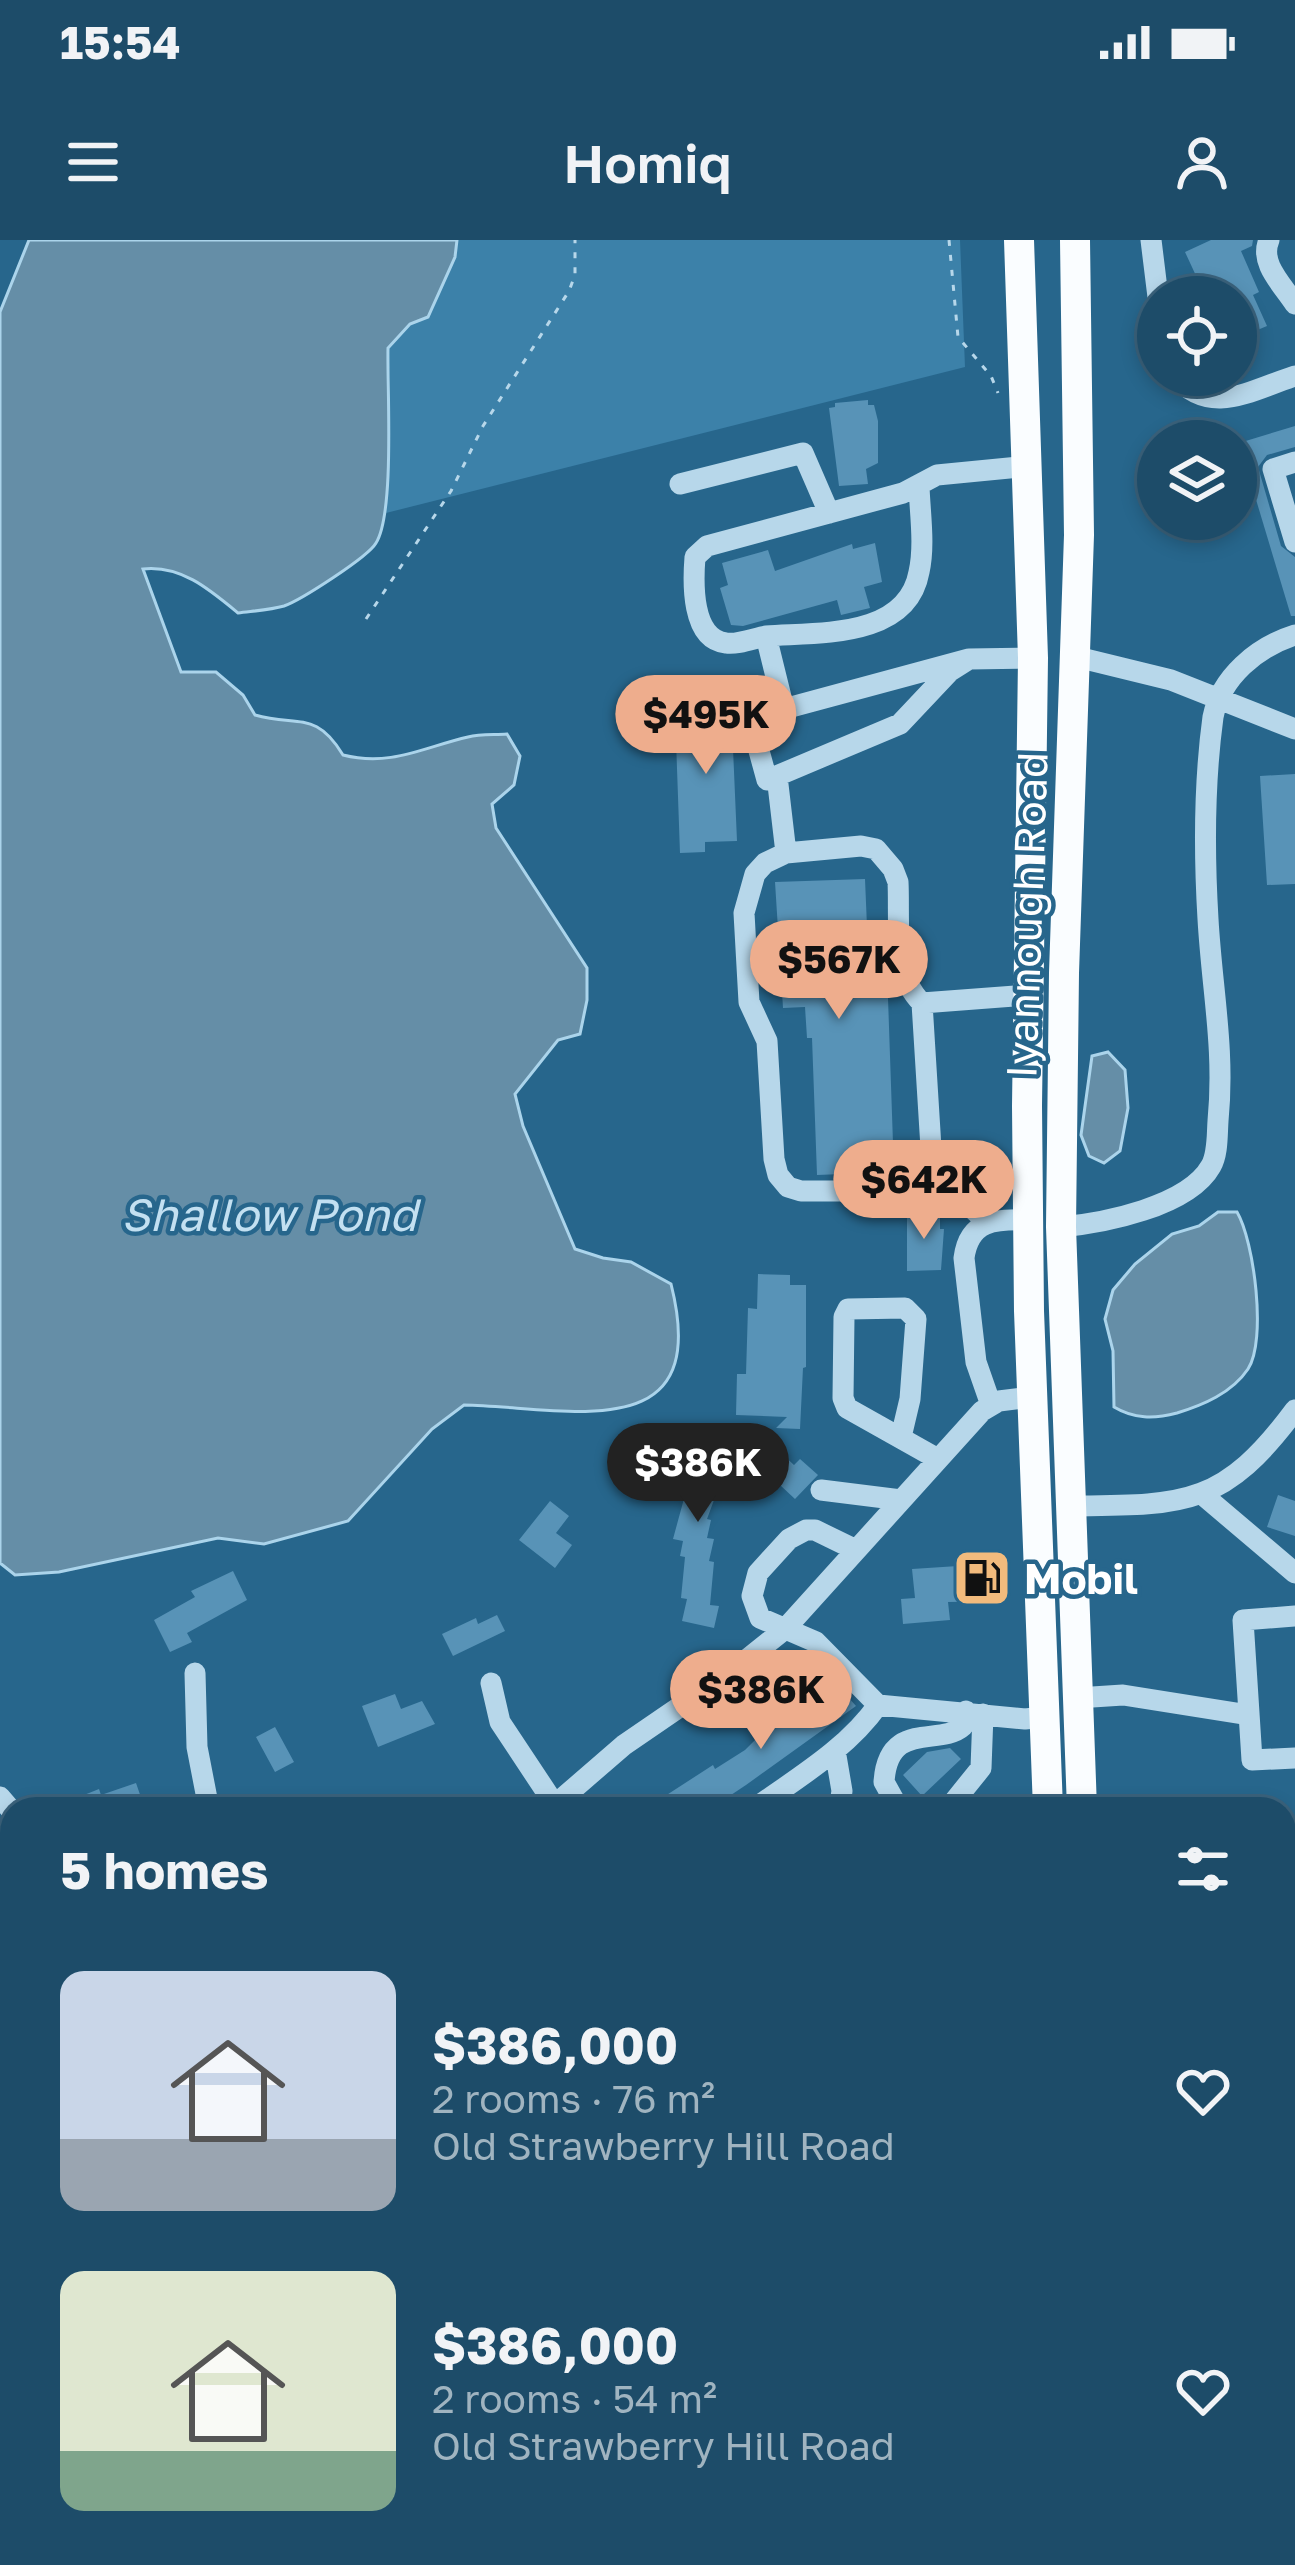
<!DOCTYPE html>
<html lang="en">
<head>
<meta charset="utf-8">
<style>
	body { margin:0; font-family:"Golos Text",sans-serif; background:#25536f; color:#f1f3f6; height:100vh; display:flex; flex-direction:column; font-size:45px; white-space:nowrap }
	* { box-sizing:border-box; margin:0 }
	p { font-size:39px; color:#a0b4c0 }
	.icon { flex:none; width:66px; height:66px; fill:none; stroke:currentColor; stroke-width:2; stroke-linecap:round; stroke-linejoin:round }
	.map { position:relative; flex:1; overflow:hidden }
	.side { position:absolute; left:0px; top:1557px; width:1296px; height:768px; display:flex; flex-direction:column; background:#1d4c69; border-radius:36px 36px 0 0; box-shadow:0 6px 18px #0003,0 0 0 3px #3b637d }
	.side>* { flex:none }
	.fabs { position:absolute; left:1137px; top:36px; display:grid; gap:24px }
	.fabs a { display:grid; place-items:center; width:120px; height:120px; border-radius:50%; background:#1d4c69; box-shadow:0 6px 18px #0003,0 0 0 3px #3b637d; font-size:60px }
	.price { position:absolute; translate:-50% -102px; padding:0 27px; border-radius:42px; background:#eead8d; color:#111; font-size:39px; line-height:78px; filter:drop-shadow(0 3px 6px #0008) }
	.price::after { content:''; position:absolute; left:50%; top:72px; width:36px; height:27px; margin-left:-18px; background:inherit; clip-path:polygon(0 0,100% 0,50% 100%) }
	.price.selected { background:#222; color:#fff }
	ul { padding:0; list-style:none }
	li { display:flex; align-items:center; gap:36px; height:300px; padding:0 60px }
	li span { display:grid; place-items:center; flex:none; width:336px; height:240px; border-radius:24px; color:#555 }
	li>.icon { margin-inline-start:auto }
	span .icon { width:144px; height:144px; fill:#fffc; stroke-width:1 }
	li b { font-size:51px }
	h2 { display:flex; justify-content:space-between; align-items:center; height:144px; padding:0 60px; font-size:51px }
	.status { display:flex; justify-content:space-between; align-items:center; height:84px; padding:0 60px; background:#1d4c69; direction:ltr }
	.status svg { height:33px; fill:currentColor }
	header { display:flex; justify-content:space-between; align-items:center; height:156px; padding:0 60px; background:#1d4c69; font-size:54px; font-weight:600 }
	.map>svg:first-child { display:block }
</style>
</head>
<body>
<div class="status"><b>15:54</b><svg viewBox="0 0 49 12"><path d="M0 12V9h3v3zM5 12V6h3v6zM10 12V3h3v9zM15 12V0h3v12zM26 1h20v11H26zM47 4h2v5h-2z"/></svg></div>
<header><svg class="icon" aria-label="menu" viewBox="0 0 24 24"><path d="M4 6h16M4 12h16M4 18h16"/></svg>Homiq<svg class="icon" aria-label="person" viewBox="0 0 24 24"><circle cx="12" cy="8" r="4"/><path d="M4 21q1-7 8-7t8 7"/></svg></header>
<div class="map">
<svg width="1295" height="2325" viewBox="0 0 1295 2325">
	<rect width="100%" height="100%" fill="#27668c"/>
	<path fill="#3c81a9" d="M457 0H960L965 127 382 274 390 147 388 108 410 84 428 77 455 17Z"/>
	<path fill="#658ea7" stroke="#abd4eb" stroke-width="3" d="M29 0H457L455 17 428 77 410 84 388 108C387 148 395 273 376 303 368 317 301 360 284 366 270 370 253 371 238 373 209 349 181 325 143 329L181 432H216L243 455 255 475C298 487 316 470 343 515 391 527 424 507 468 497 480 494 494 495 507 494L520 516 514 545 492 564 496 588 587 728V760L580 794 558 800 515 854 523 886 575 1009 603 1018 631 1022 671 1044C713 1210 568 1167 464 1165L432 1189 348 1281 264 1304 218 1298 59 1332 15 1335 0 1323V72Z
		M1108 812 1125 830 1128 868 1120 911 1104 923 1089 916 1081 895 1092 816Z
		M1218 972H1237C1254 1001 1267 1100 1248 1129 1232 1153 1203 1165 1177 1173 1154 1179 1134 1179 1114 1167L1113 1111 1105 1079 1113 1050 1135 1024 1172 994 1199 986Z"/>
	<path fill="#5893b7" d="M1211 0H1253L1252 6 1241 11 1259 52 1253 55 1267 86 1236 99V57H1219L1209 35 1198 40 1185 12Z
		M868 160V165H874L878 181V223L866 229 868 244 839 246 829 168 835 167V163Z
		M1295 186V207L1267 215 1258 227 1281 306 1295 317V376H1291L1239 203Z
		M875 303 882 342 864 347 870 368 841 375 837 360 743 386 731 385 720 348 728 345 722 323 768 310 775 331 852 304 853 309Z
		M731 462 737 601 705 602V612L680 613 675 472 702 471 701 463Z
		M1295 534V644L1267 645 1260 536Z
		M865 639 870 758H888L894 932 817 935 812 798H807L805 767 783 768 775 642Z
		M907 973H940V989H944L941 1030 907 1031Z
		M758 1034 790 1035V1045H806V1127L803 1128 800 1189 776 1188 787 1177 736 1175 737 1134H746L748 1068 757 1069Z
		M701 1184 726 1192 698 1273 717 1252 707 1279 711 1280 707 1298 714 1299 709 1321 714 1322 710 1365 719 1366 714 1388 682 1381 687 1359 681 1358 685 1317 680 1316 683 1301 673 1299 688 1244 676 1240 683 1220 677 1218 684 1198 694 1202Z
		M766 1199 794 1225 800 1219 818 1235 795 1259 780 1245 773 1252 758 1238 752 1245 737 1230Z
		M1278 1255 1295 1261V1296L1267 1287Z
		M550 1261 569 1276 556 1293 572 1305 555 1328 519 1300Z
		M1006 1315 1007 1361 948 1362 950 1380 903 1384 901 1359 915 1358 912 1329 958 1326 957 1316Z
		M233 1331 247 1360 187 1393 192 1402 170 1412 154 1380 195 1357 191 1351Z
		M497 1375 505 1391 453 1416 442 1394 476 1378 478 1384Z
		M834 1441 856 1466 746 1545 710 1569H645L713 1525 715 1529 745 1510 757 1498 754 1494Z
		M395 1454 401 1469 422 1461 435 1484 378 1507 362 1466Z
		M275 1487 294 1522 275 1532 256 1497Z
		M950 1508 961 1519 922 1556 903 1535 927 1512Z
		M136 1543 145 1569H49L99 1549 101 1555Z"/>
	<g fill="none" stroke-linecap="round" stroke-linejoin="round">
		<path stroke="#b7d7ea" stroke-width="3" stroke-dasharray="6 9" stroke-linecap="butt" d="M949 0 958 97 991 136 998 153
			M366 379 451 251 483 186 569 51 575 35V0
			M1284 1707 1295 1716
			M1284 1871 1295 1878
			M1284 2055 1295 2054
			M1284 2184H1295
			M1284 2257 1295 2255
			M1003 2313 1020 2325
			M1186 2313 1190 2325"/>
		<path stroke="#b7d7ea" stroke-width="21" d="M1151 0 1158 57
			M1269 0C1259 23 1282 44 1295 64
			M1174 135C1210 178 1251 150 1295 136
			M1295 222 1273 229 1295 302
			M680 244 803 213 829 273
			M766 396C818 392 907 399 919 332 925 305 920 274 919 246
			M1077 417 1171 440 1295 489
			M969 419 950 431 900 484 767 540 750 478 969 419 1033 418
			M784 469 766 396C755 398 737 405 726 403 691 399 693 342 695 317L707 306 903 253 937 235 1029 226
			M777 536 786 613 861 606 876 609 893 629 898 642C900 680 892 735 922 763L1028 755
			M786 613 765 623 755 634 744 673 749 762 767 801 774 919 778 935 788 947 801 951H882L933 940 948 946 987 982
			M922 763 933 940
			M1061 987C1103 983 1188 967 1211 926 1218 914 1217 895 1218 881 1225 809 1212 750 1208 679 1204 612 1204 543 1213 477 1221 437 1257 407 1295 395
			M991 1165 976 1122 964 1018C969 980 995 979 1028 980
			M901 1197 910 1159 916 1079 905 1068 848 1069 844 1077 843 1158 847 1168 936 1218
			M821 1250 901 1260
			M1203 1255 1295 1333
			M1070 1266C1185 1265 1223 1267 1295 1170
			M856 1310 815 1290H806L789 1299 758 1333 752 1356 760 1378 816 1402 878 1465
			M1295 1376 1243 1380 1252 1520 1295 1518
			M195 1433 197 1507 209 1569
			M491 1443 500 1482 555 1565
			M1077 1458 1123 1455 1249 1475
			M835 1510 842 1551 839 1569
			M0 1557 12 1571
			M550 1569 624 1505 735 1429 785 1389 982 1171 999 1161 1031 1157
			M754 1569C797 1538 847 1509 878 1465L1025 1479 1044 1477
			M899 1569 884 1542C888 1479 940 1507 963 1486L966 1471
			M948 1569 981 1528 983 1474
			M0 1976 12 1971
			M813 2313V2325
			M513 2325V2313"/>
		<path stroke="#fafdff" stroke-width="30" d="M1019 0 1033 418 1027 866 1029 1071 1048 1569
			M1075 0 1079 295 1064 733 1061 987 1082 1569
			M1066 2313V2325
			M1114 2313 1115 2325"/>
	</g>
	<defs>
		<g id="fuel-square" transform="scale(3)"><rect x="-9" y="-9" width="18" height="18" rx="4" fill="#f2bb7d" stroke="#27668c"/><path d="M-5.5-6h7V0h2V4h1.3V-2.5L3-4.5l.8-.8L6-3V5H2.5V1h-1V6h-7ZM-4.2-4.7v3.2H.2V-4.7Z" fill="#111"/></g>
	</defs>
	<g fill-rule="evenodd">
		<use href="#fuel-square" x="982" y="1338"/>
	</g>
	<g text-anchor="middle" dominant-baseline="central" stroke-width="9" stroke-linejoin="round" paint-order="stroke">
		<g font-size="42" fill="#fff" stroke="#27668c">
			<text transform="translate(1026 675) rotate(-88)">Iyannough Road</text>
		</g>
		<g font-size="42" font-weight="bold" fill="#fff" stroke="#27668c" text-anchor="start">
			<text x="1024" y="1338">Mobil</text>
		</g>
		<g font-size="45" font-style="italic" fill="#c3e0f1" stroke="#27668c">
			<text x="269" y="974">Shallow Pond</text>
		</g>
	</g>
</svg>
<div class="fabs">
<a><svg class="icon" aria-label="locate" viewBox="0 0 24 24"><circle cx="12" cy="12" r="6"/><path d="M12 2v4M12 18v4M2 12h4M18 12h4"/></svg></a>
<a><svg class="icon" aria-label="layers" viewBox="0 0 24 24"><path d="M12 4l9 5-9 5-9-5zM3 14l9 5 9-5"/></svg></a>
</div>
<b class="price" style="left:706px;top:537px">$495K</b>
<b class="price" style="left:839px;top:782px">$567K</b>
<b class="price" style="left:924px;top:1002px">$642K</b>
<b class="price selected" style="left:698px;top:1285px">$386K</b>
<b class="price" style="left:761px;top:1512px">$386K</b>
<section class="side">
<h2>5 homes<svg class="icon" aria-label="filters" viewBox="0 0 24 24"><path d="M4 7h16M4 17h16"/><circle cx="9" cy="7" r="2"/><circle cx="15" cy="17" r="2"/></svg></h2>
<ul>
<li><span style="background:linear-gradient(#c9d6e8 70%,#9aa5b1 0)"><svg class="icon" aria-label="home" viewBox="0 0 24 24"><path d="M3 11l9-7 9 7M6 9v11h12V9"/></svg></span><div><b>$386,000</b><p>2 rooms · 76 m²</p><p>Old Strawberry Hill Road</p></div><svg class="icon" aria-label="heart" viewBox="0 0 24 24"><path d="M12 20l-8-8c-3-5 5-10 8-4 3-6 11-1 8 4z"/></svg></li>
<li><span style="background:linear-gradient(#dfe7d0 75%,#7fa58c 0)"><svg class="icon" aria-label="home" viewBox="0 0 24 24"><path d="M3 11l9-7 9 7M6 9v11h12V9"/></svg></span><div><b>$386,000</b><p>2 rooms · 54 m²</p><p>Old Strawberry Hill Road</p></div><svg class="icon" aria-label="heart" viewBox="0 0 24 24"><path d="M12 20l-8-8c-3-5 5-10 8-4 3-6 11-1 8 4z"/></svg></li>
</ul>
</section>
</div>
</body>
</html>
